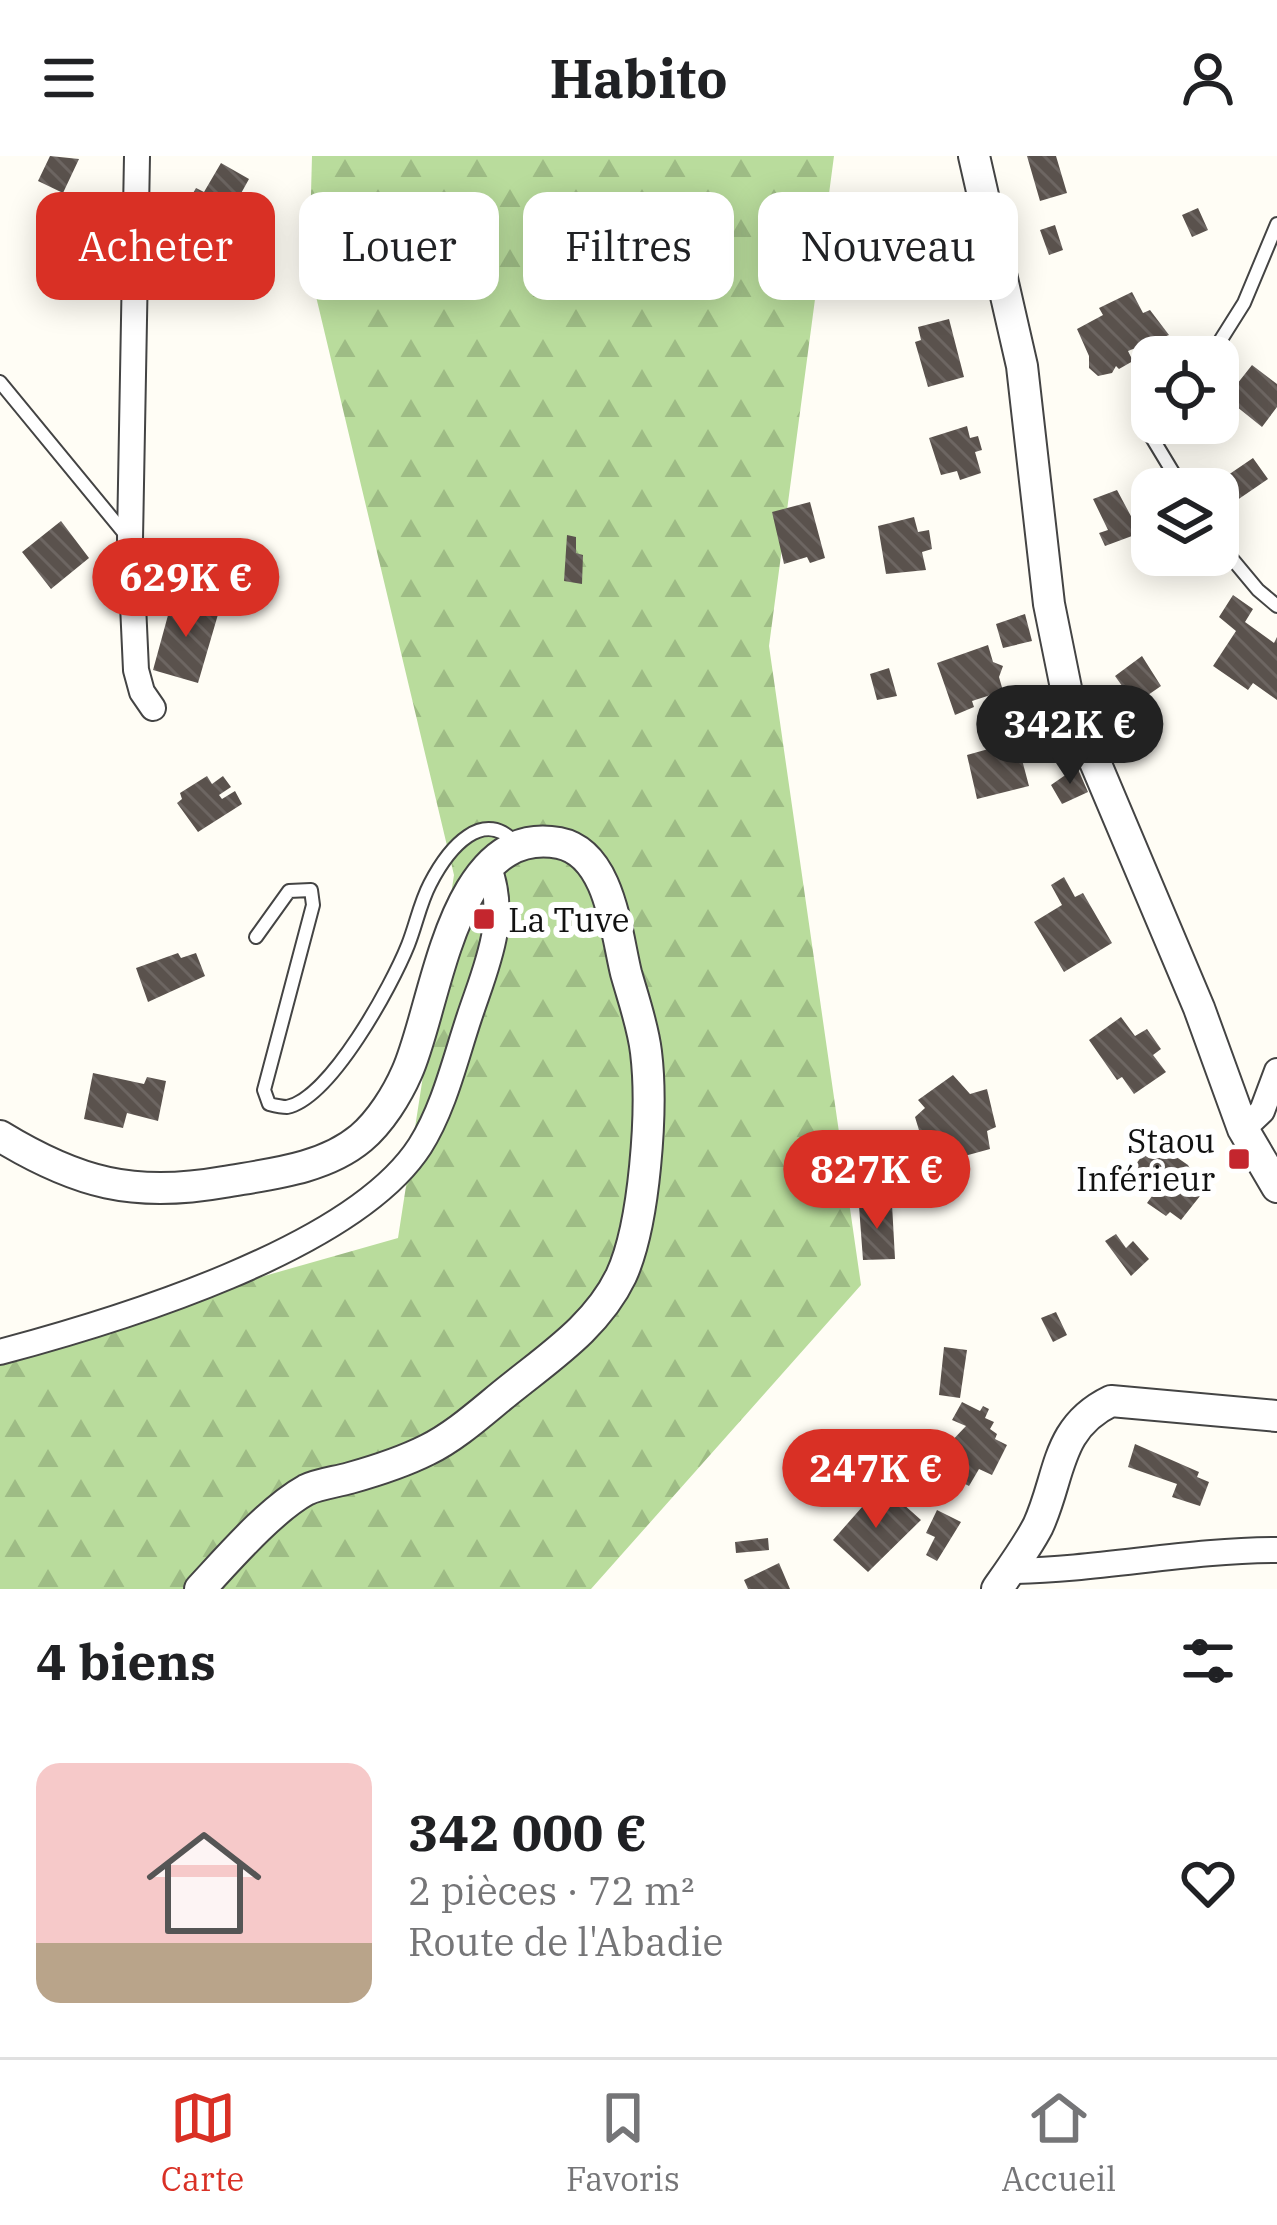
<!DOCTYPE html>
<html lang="fr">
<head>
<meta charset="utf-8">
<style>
	body { margin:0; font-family:"IBM Plex Serif",serif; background:#f6f6f6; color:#202124; height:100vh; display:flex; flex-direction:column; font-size:45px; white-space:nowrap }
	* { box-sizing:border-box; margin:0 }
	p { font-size:39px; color:#757577 }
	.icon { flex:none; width:66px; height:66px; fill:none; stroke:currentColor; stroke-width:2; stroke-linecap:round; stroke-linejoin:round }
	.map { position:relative; height:1433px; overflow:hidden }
	.drawer { display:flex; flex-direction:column; background:#fff; flex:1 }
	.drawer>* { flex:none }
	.top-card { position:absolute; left:36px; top:36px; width:1206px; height:108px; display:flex; gap:24px }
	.tools { position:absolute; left:1131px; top:180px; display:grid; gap:24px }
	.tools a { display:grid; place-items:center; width:108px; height:108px; border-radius:24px; background:#fff; box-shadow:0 6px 30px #0003; font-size:60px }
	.price { position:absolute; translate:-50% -102px; padding:0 27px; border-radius:42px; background:#d93025; color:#fff; font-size:39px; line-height:78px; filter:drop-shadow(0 3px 6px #0008) }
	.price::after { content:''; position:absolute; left:50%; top:72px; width:36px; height:27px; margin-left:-18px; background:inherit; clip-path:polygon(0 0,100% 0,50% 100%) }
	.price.active { background:#222; color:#fff }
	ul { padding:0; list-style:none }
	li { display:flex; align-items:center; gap:36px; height:300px; padding:0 36px }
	li span { display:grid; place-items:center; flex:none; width:336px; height:240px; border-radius:24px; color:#555 }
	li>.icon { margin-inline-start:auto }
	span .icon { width:144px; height:144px; fill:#fffc; stroke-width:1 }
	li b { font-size:51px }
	h2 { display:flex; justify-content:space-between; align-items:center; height:144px; padding:0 36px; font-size:51px }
	.chip { padding:0 42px; border-radius:24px; background:#fff; box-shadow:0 6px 30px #0003; font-size:42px; line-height:108px }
	.chip.active { background:#d93025; color:#fff }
	header { display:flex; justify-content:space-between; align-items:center; height:156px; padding:0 36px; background:#fff; font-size:54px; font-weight:700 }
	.tabs { display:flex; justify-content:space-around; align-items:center; height:168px; border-top:3px solid #e0e0e0; background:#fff; font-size:33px; color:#757577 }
	.tabs a { display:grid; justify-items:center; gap:6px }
	.tabs .active { color:#d93025 }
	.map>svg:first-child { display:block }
</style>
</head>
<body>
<header><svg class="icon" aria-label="menu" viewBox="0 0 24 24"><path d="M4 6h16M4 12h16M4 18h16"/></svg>Habito<svg class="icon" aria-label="person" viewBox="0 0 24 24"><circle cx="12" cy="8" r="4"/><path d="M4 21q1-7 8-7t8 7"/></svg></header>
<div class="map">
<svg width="1277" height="1433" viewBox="0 0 1277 1433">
	<defs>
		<pattern id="forest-firs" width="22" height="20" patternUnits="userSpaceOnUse" patternTransform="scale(3)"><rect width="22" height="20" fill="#b9dc9c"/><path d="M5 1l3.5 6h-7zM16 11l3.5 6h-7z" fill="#9ebc85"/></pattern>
		<pattern id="building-back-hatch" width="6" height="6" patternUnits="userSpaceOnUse" patternTransform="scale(3)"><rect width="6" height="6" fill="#5a524d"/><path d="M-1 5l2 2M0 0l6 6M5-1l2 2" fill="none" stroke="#6d6662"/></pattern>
	</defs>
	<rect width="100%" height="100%" fill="#fffdf5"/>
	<path fill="url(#forest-firs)" d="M312 0H834L769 490 861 1129 591 1433H0V1195L398 1082 454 719 309 111Z"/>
	<path fill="url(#building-back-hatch)" d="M50 0 79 3 63 37 38 25Z
		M1027 0H1056L1067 37 1040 45Z
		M221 7 249 23 224 68 187 48 196 32 204 36Z
		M53 42 107 46 103 98 50 92Z
		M1198 52 1208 74 1192 81 1182 59Z
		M1055 69 1063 94 1049 99 1040 74Z
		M964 82 971 104 953 111 945 87Z
		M1132 136 1143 157 1150 154 1169 179 1128 195 1133 205 1119 213 1116 210 1112 217 1098 220 1089 212V200L1077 173 1103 159 1099 152Z
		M949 163 964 221 928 231 915 186 921 184 918 171Z
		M1252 209 1277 228V251L1262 271 1226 242Z
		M967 270 970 282 978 280 982 294 975 296 981 317 960 324 957 315 941 319 929 282Z
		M1253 302 1268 323 1227 351 1218 333 1212 330Z
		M1117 334 1140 377 1105 390 1099 377 1108 374 1093 343Z
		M810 346 825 402 810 407 807 401 784 408 772 356Z
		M914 361 918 376 929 374 932 393 922 396 926 414 886 418 878 370Z
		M61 365 89 402 51 433 22 396Z
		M567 379 576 381V397L583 399 582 428 564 425Z
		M1233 439 1253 453 1245 466 1274 487 1277 481V544L1253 527 1248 534 1213 510 1236 475 1219 461Z
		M173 441 219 455 198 527 153 514Z
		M1025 458 1032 485 1003 492 996 468Z
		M988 489 993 506 1003 510 999 521 1003 535 972 545 974 551 955 559 937 507Z
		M1142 500 1161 530 1135 548 1115 520Z
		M889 512 897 540 877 544 870 518Z
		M1017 585 1029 630 977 643 967 599Z
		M1077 611 1088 636 1062 648 1051 629Z
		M207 620 212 628 223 620 231 631 219 639 222 643 235 635 242 648 198 676 177 647 182 643 180 637Z
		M1064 721 1075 741 1083 737 1112 787 1064 816 1034 766 1062 749 1051 729Z
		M178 797 181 802 196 797 205 820 148 846 136 812Z
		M1121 861 1135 880 1147 873 1161 893 1153 899 1166 916 1134 938 1122 921 1117 924 1089 884Z
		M93 917 144 928 147 921 166 925 158 965 127 957 123 972 84 963Z
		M953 919 970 938 987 933 996 971 987 975 990 993 950 1004 949 1000 928 1004 915 961 925 952 918 944Z
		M1160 976 1175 987 1169 996 1188 1009 1196 1025 1191 1032 1200 1040 1181 1064 1170 1056 1166 1060 1147 1047 1152 1040 1127 1020Z
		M892 1048 895 1103 863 1104 859 1050Z
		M1116 1078 1126 1092 1133 1085 1149 1103 1131 1120 1105 1085Z
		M1056 1156 1067 1179 1053 1186 1041 1162Z
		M944 1191 967 1194 960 1242 939 1239Z
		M962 1246 980 1255 983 1250 989 1253 985 1262 994 1266 990 1273 997 1278 995 1283 1007 1289 992 1319 979 1313 969 1330 929 1309 966 1270 952 1264Z
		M1135 1288 1199 1316 1197 1321 1209 1326 1200 1350 1172 1341 1177 1328 1128 1311Z
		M893 1339 921 1364 868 1416 833 1384 870 1342 881 1353Z
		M937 1354 961 1366 937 1405 926 1399 935 1381 926 1377Z
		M768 1382 769 1394 736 1397 735 1386Z
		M779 1407 790 1433H748L744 1424Z"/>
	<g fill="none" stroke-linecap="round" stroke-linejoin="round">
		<g stroke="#444" stroke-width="16">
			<path id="service" d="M1210 201 1244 147 1277 68
				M0 226 125 378
				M1152 262 1151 280 1183 333
				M1218 386 1258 434 1277 450
				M256 781 289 735 311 734 313 749 264 934 269 948C273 949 283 951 287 951 331 942 392 829 408 789 416 769 420 747 430 728 448 693 484 648 518 690"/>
		</g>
		<g stroke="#444" stroke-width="28">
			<path id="minor" d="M137 0 130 383 136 514 142 536 153 552
				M1243 973 1262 955 1277 915
				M0 1196C116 1165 353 1094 420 990 444 952 455 904 469 862 485 813 509 764 489 712
				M1009 1415C1099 1414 1187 1394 1277 1394"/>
		</g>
		<g stroke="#444" stroke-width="34">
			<path id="tertiary" d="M974 0 1022 210 1049 448 1068 542 1199 852 1243 973 1277 1031
				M0 980C77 1027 134 1042 224 1026 270 1018 324 1013 361 982 380 966 397 939 407 916 437 850 451 667 559 687 610 697 616 776 626 817 633 842 643 870 646 896 653 953 645 1068 621 1120 598 1168 554 1198 514 1230 487 1251 458 1279 427 1294 403 1306 375 1315 350 1322 336 1326 318 1328 306 1334 270 1354 228 1403 200 1433
				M997 1433C1011 1413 1027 1391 1038 1370 1061 1320 1055 1272 1111 1245L1277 1260"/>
		</g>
		<use href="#service" stroke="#fff" stroke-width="12"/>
		<use href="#minor" stroke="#fff" stroke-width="24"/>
		<use href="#tertiary" stroke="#fff" stroke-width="30"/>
	</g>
	<g fill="#c4262e" stroke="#fff" stroke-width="4.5">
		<rect x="472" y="751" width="24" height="24" rx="6"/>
		<rect x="1227" y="991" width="24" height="24" rx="6"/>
	</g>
	<g text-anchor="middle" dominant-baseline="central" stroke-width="12" stroke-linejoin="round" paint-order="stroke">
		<g font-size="33" fill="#111" stroke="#fff" text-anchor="start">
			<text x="508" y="763">La Tuve</text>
			<text x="1215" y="984" text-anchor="end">Staou<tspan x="1215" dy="38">Inférieur</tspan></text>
		</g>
	</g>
</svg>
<div class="tools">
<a><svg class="icon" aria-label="locate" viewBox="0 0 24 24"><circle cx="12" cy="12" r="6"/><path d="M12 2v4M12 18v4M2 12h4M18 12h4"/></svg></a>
<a><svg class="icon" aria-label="layers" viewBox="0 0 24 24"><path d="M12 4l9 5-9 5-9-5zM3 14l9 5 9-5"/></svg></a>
</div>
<b class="price" style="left:186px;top:484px">629K €</b>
<b class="price active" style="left:1070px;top:631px">342K €</b>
<b class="price" style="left:877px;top:1076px">827K €</b>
<b class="price" style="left:876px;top:1375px">247K €</b>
<div class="top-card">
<a class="chip active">Acheter</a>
<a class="chip">Louer</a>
<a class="chip">Filtres</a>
<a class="chip">Nouveau</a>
</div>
</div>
<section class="drawer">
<h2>4 biens<svg class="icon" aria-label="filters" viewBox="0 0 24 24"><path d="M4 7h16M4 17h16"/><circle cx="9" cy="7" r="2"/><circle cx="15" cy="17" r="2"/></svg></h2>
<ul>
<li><span style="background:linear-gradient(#f6c9c9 75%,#b9a48a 0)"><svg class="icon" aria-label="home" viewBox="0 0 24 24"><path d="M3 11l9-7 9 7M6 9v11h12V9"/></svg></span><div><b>342 000 €</b><p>2 pièces · 72 m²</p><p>Route de l'Abadie</p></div><svg class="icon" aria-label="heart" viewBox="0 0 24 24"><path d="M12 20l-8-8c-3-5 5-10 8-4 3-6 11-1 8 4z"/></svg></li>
</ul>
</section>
<nav class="tabs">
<a class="active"><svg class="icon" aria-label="map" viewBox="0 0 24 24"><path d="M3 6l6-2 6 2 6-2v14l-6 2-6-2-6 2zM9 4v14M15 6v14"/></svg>Carte</a>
<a><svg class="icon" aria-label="saved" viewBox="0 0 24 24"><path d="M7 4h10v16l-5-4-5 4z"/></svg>Favoris</a>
<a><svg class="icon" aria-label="home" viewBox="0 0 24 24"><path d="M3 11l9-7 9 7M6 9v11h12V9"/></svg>Accueil</a>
</nav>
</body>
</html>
